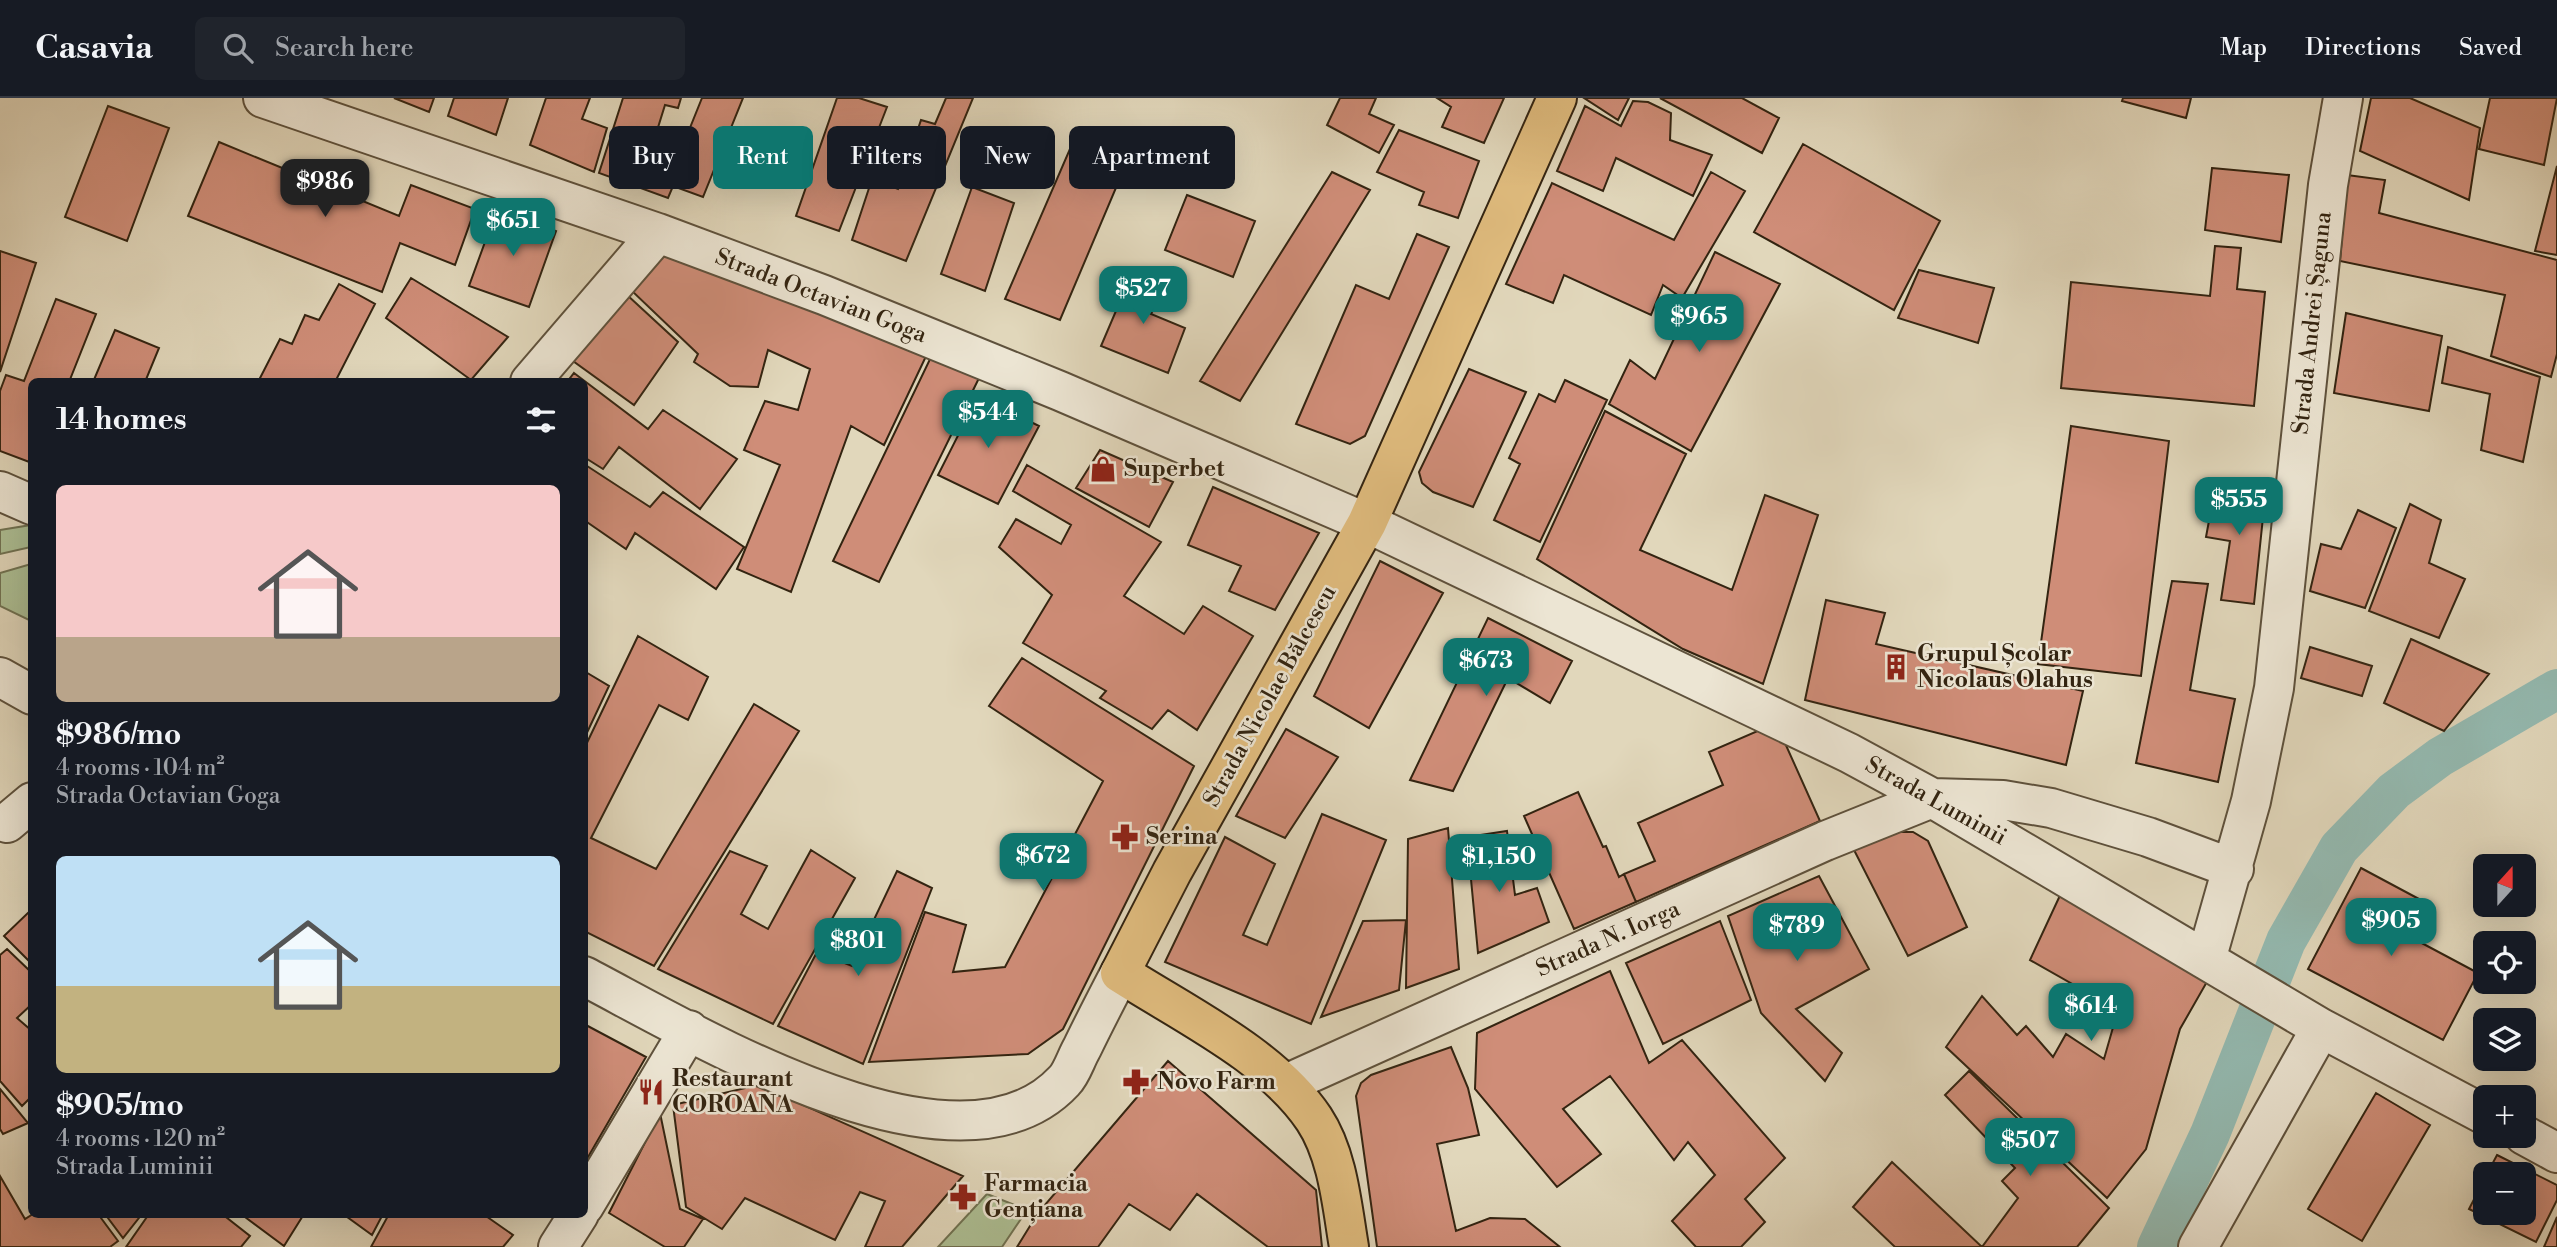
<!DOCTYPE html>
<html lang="en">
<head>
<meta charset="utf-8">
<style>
	body { margin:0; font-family:"Libre Bodoni",serif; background:#20242c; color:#f1f3f6; height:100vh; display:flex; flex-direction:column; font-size:26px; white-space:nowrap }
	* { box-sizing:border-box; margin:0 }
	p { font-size:23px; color:#9ea1a6 }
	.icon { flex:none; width:38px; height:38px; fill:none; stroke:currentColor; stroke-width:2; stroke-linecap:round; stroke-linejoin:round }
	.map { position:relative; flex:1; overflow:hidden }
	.sheet { position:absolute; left:28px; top:280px; width:560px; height:840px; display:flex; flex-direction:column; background:#171b24; border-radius:10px; box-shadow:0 7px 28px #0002 }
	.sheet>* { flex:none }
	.banner { position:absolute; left:609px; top:28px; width:665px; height:63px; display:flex; gap:14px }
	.needle { width:46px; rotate:21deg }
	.controls { position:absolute; left:2473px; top:756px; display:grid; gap:14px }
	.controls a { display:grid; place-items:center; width:63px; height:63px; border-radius:10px; background:#171b24; box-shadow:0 7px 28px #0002; font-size:35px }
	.price { position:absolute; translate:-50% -60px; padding:0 16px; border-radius:14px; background:#0f766e; color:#fff; font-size:23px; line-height:46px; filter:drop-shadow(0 2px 4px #0008) }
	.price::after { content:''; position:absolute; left:50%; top:42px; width:21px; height:16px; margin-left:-10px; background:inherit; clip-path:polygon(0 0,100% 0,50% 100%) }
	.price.active { background:#222; color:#fff }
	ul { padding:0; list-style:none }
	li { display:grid; align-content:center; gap:14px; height:371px; padding:0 28px }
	li span { display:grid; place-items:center; height:217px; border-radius:10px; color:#555 }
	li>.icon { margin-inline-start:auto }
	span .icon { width:126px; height:126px; fill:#fffc; stroke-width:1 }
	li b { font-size:30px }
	h2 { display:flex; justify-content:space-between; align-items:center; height:84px; padding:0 28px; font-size:30px }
	.pill { padding:0 24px; border-radius:10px; background:#171b24; box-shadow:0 7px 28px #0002; font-size:24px; line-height:63px }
	.pill.active { background:#0f766e; color:#fff }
	header { display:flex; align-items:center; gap:42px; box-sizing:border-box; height:98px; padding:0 35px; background:#171b24; border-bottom:2px solid #363941 }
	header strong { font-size:33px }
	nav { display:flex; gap:38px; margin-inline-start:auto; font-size:24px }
	.search { width:490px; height:63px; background:#20242c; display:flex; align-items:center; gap:18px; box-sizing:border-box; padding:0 24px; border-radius:10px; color:#9ea1a6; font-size:26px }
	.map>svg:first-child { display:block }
</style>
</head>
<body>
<header>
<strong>Casavia</strong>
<div class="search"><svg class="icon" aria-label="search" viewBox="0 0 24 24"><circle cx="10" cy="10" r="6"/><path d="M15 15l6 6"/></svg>Search here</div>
<nav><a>Map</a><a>Directions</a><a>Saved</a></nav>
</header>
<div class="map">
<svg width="2557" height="1149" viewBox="0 0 2557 1149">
	<rect width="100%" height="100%" fill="#e1d7bb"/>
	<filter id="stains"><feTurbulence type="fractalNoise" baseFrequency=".00286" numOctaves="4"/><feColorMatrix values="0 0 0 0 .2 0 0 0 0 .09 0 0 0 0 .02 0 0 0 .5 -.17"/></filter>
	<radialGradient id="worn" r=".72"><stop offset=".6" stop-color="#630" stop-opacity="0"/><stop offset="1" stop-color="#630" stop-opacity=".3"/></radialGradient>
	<path fill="#adbf94" stroke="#707252" stroke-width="2" d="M31 427V449L0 456V432Z
		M31 466H32L31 523 0 508V475Z
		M987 1096 1027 1112 1002 1149H938Z"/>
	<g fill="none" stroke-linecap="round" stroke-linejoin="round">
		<path stroke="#94bab1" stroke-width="40" d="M2157 1149 2210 1036 2286 843 2339 750 2394 693 2440 659 2557 591"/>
	</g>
	<path fill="#cf8d78" stroke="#332411" stroke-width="2" d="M394 0H434L429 14Z
		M454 0H508L496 37 448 18Z
		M546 0H590L582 21 607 30 594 74 530 47Z
		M623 0H681L678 10 665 7 651 52 677 62 702 0H743L703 99 673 88 668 100 599 75Z
		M837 0H859L887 9 839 133 796 118Z
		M946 0H973L906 163 852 142 872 81 898 91 921 22 935 26Z
		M1340 0H1376L1369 16 1394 27 1379 55 1327 27Z
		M1437 0H1504L1484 45 1442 29 1451 9Z
		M1584 0H1629L1618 22Z
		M1660 0H1742L1779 20 1762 55Z
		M2123 0H2191L2186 20 2122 3Z
		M2371 0H2410L2480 30 2469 102 2360 53Z
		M2490 0H2557L2544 67 2479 51Z
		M1633 3 1648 4 1671 15 1670 42 1712 57 1693 98 1616 60 1603 93 1557 73 1585 8 1621 28Z
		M108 8 169 30 127 143 65 119Z
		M1399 32 1479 63 1458 120 1419 107 1424 94 1377 74Z
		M1076 37 1129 59 1060 222 1005 201Z
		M219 44 399 118 411 87 475 111 455 167 400 145 382 194 188 118Z
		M1803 46 1940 123 1894 212 1754 134Z
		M2557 68V157L2535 153Z
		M2212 70 2289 77 2281 144 2205 132Z
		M1332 74 1370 92 1240 303 1200 283Z
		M1711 74 1745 93 1682 200 1663 187 1651 217 1564 177 1553 205 1506 186 1552 85 1674 142Z
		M2347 77 2385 82 2379 115 2557 162V256L2551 279 2491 258 2505 197 2340 163Z
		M972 89 1014 105 985 193 941 176Z
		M1187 97 1255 123 1233 179 1165 152Z
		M497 111 556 133 529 209 469 188Z
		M1417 136 1449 149 1365 338 1350 346 1296 326 1356 187 1389 201Z
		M2215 148 2241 150 2237 191 2265 194 2254 308 2061 290 2071 184 2210 198Z
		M668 151 928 254 884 347 851 328 791 494 737 471 780 367 744 352 765 303 798 312 810 271 768 252 758 289 730 288 694 264 698 256 632 193Z
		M0 153 36 165 0 274Z
		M1715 154 1780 186 1691 353 1609 306 1630 262 1655 281Z
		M1919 172 1994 190 1978 245 1898 220Z
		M1133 173 1165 185 1151 216 1185 230 1168 275 1101 248Z
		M411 180 508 239 471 282 386 220Z
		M339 186 375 206 335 284H258L280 241 292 246 305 217 319 222Z
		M626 196 678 244 634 307 573 263Z
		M56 201 96 216 69 284H32V365L0 353V293L6 277 24 283Z
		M2346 215 2442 238 2429 313 2334 295Z
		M115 232 159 250 145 284H93Z
		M2448 249 2540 279 2523 364 2481 352 2490 296 2442 285Z
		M932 257 981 276 879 484 833 463Z
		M1469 271 1526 294 1473 409 1433 394 1422 385 1419 374Z
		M574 275 648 331 663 312 737 361 700 411 619 349 603 371 584 359V284H567Z
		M1565 282 1607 302 1540 444 1494 422 1520 366 1509 360 1539 296 1555 304Z
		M978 298 1039 328 998 406 938 377Z
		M1605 313 1686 356 1640 452 1732 492 1765 397 1818 417 1763 586 1683 551 1537 461Z
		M2071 328 2169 343 2141 578 2038 566Z
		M1100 352 1173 384 1149 429 1076 390Z
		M584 366 650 409 663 394 744 449 716 491 635 435 626 451 584 422Z
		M1027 367 1161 444 1124 498 1184 536 1203 508 1253 538 1197 632 1168 612 1152 631 1100 600 1106 593 1023 545 1052 497 999 449 1016 421 1061 446 1071 427 1013 393Z
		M2216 385 2266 390 2254 506 2221 502 2230 443 2206 439Z
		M1213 389 1319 435 1275 512 1229 493 1241 468 1188 447Z
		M2410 406 2441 422 2429 465 2465 481 2439 540 2369 513Z
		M2358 412 2396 430 2365 510 2310 493 2321 446 2341 451Z
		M1380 463 1443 495 1369 630 1314 598Z
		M2172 483 2208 486 2190 592 2235 601 2218 684 2136 665Z
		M1826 502 1885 515 1876 546 2083 593 2066 667 1805 602Z
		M1488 520 1572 563 1550 605 1508 580 1453 693 1410 682Z
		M638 538 708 579 688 622 659 607 591 740 656 771 754 606 799 633 654 868 584 833V651Z
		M2411 541 2489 576 2444 633 2384 605Z
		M2310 549 2372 568 2362 598 2301 580Z
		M1022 560 1194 668 1063 931 1028 956 869 964 925 814 966 827 953 874 1005 869 1103 683 989 608Z
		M584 573 609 588 584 641Z
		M1776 625 1820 723 1636 804 1624 776 1655 763 1638 725 1723 687 1709 654Z
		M1286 631 1338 659 1285 740 1236 718Z
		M1578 694 1603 749 1606 748 1619 779 1624 776 1636 804 1574 831 1524 718Z
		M1322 716 1386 742 1311 926 1165 864 1225 739 1275 766 1243 837 1267 847Z
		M1448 730 1459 871 1406 890 1408 741Z
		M1507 733 1515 797 1537 790 1549 824 1478 855 1467 739Z
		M1894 734H1913L1928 743 1967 829 1908 858 1853 750Z
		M811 752 855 780 773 926 658 871 730 753 767 768 741 816 768 831Z
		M2361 770 2419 801 2401 834 2478 875 2443 942 2308 871Z
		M897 773 932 790 863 966 778 928 817 854 852 868Z
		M1819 778 1869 871 1796 911 1842 955 1825 983 1761 915 1728 818Z
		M2063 791 2212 875 2180 931 2146 1051 2107 1100 1946 949 1982 898 2017 937 2026 928 2053 959 2066 936 2104 961 2118 912 2030 862Z
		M32 811V866L4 838Z
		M1406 822 1399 892 1321 919 1363 823Z
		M1720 823 1751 902 1663 946 1626 865Z
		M7 851 32 875V906L17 920 32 933V998L22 1008 0 983V857Z
		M1610 873 1649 965 1682 942 1785 1060 1745 1101 1765 1124 1741 1149H1696L1672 1123 1715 1077 1688 1044 1674 1062 1610 978 1563 1011 1601 1056 1557 1089 1475 991 1477 935Z
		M584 926 646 959 584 1066Z
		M1451 949 1468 990 1479 1037 1437 1046 1456 1133 1490 1120 1525 1121 1560 1149H1377L1356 998 1361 985 1371 977Z
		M1168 963 1316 1092 1322 1149H1268L1197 1096 1170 1132 1129 1106 1098 1149H1017L1038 1115Z
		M1969 973 2109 1110 2077 1149H1982L2018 1100 2002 1083 2015 1070 1945 997Z
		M758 987 963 1078 902 1149H865L885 1103 860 1094 835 1142 745 1100 722 1131 686 1109 673 1007Z
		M0 991 28 1025 3 1036 0 1031Z
		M2376 995 2430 1027 2362 1143 2308 1111Z
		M660 1015 680 1111 703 1121 684 1149H665L609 1115Z
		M2497 1057 2557 1087V1102L2536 1144 2469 1111 2485 1080V1115H2524V1076H2487Z
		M1892 1064 1982 1149H1895L1853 1109Z
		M0 1078 25 1121 33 1116H98L118 1143 110 1149H0Z
		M105 1116H142L123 1140Z
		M149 1116H222L250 1138 241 1149H126Z
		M241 1116H304L284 1148Z
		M343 1116H383L372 1137Z
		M389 1116 413 1119 416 1116H483L513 1137 503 1149H371Z
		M2557 1119V1149H2544Z"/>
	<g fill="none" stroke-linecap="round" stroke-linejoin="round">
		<g stroke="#5e513c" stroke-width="42">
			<path id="minor" d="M263 0 658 135 824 197 1060 293 1367 425 1849 655 1932 700 2321 930 2485 1017
				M530 284 658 135
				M0 393 32 407
				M0 579 32 597
				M7 725 32 704
				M2206 862 2251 703 2274 590 2328 87 2343 0
				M584 878C692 934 958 1097 1064 983 1072 975 1076 960 1082 950 1094 925 1107 900 1120 875
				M1286 986 1825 743 1932 700 2003 702 2051 710 2148 739 2234 771
				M2524 1037 2557 1055
				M584 1108 689 932
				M558 1149 579 1116
				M2198 1149 2321 930"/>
		</g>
		<g stroke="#332411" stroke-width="42">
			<path id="major" d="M1349 1149C1342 1108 1338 1057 1314 1021 1272 958 1184 916 1120 875L1172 774 1367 425 1557 0"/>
		</g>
		<use href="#minor" stroke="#ece5d3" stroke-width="38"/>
		<use href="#major" stroke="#e0bc7e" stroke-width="38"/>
	</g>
	<defs>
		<g id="shop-bare" transform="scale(2.1)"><path d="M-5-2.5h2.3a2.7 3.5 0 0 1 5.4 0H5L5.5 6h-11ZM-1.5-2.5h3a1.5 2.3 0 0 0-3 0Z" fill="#8f2418" stroke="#ece5d3" stroke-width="2.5" paint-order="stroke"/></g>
		<g id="building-bare" transform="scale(2.1)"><path d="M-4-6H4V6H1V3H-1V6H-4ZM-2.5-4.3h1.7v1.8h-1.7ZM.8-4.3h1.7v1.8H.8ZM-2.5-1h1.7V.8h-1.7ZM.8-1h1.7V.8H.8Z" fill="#8f2418" stroke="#ece5d3" stroke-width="2.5" paint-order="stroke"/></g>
		<g id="pharmacy-bare" transform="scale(2.1)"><path d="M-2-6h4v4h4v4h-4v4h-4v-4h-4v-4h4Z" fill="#8f2418" stroke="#ece5d3" stroke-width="2.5" paint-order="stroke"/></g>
		<g id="restaurant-bare" transform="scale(2.1)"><path d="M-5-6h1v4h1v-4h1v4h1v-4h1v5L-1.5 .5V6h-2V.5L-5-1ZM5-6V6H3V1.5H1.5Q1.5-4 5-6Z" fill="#8f2418" stroke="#ece5d3" stroke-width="2.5" paint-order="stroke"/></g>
	</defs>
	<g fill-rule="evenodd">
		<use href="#shop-bare" x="1103" y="371"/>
		<use href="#building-bare" x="1896" y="569"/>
		<use href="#pharmacy-bare" x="1125" y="739"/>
		<use href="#pharmacy-bare" x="1136" y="984"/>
		<use href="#restaurant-bare" x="651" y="994"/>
		<use href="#pharmacy-bare" x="963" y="1099"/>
	</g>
	<g text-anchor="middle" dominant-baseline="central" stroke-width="5" stroke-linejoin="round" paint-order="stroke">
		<g font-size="23" fill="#332411" stroke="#ece5d3">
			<text transform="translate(821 198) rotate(21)">Strada Octavian Goga</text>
			<text transform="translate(2312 225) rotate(-84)">Strada Andrei Șaguna</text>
			<text transform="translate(1270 598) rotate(-61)">Strada Nicolae Bălcescu</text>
			<text transform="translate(1936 703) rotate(29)">Strada Luminii</text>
			<text transform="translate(1608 841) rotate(-24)">Strada N. Iorga</text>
		</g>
		<g font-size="23" font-weight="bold" fill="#332411" stroke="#ece5d3" text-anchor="start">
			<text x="1124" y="371">Superbet</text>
			<text x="1917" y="556">Grupul Școlar<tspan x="1917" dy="26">Nicolaus Olahus</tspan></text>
			<text x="1146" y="739">Serina</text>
			<text x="672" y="981">Restaurant<tspan x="672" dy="26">COROANA</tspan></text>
			<text x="1157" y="984">Novo Farm</text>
			<text x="984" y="1086">Farmacia<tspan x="984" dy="26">Gențiana</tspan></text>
		</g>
	</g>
	<rect width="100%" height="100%" filter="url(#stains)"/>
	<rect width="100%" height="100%" fill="url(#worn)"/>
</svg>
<div class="controls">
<a><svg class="needle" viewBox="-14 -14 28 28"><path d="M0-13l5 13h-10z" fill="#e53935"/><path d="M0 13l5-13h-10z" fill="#9ea1a6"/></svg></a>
<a><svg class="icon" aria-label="locate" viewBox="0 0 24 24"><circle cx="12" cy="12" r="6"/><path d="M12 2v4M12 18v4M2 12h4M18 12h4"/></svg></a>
<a><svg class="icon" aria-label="layers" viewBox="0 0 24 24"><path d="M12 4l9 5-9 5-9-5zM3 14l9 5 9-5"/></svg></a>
<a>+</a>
<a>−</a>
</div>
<b class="price active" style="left:325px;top:121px">$986</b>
<b class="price" style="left:513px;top:160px">$651</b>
<b class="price" style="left:1143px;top:228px">$527</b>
<b class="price" style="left:1699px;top:256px">$965</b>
<b class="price" style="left:988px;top:352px">$544</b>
<b class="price" style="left:2239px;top:439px">$555</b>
<b class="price" style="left:1486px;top:600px">$673</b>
<b class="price" style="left:1043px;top:795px">$672</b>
<b class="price" style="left:1499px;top:796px">$1,150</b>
<b class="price" style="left:2391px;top:860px">$905</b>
<b class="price" style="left:1797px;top:865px">$789</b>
<b class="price" style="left:858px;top:880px">$801</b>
<b class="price" style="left:2091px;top:945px">$614</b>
<b class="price" style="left:2030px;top:1080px">$507</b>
<div class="banner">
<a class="pill">Buy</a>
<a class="pill active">Rent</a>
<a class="pill">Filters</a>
<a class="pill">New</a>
<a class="pill">Apartment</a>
</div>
<section class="sheet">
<h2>14 homes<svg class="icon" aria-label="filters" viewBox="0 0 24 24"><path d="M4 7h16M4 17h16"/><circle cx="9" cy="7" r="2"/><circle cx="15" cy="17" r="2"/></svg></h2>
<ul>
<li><span style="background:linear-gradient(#f6c9c9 70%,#b9a48a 0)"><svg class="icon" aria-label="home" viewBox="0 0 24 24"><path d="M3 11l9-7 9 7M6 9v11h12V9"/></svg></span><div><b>$986/mo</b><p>4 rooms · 104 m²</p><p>Strada Octavian Goga</p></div></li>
<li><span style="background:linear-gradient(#bfe0f5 60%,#c2b280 0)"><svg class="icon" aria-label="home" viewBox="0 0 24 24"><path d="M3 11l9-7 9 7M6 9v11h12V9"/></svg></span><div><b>$905/mo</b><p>4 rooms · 120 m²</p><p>Strada Luminii</p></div></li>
</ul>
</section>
</div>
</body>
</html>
